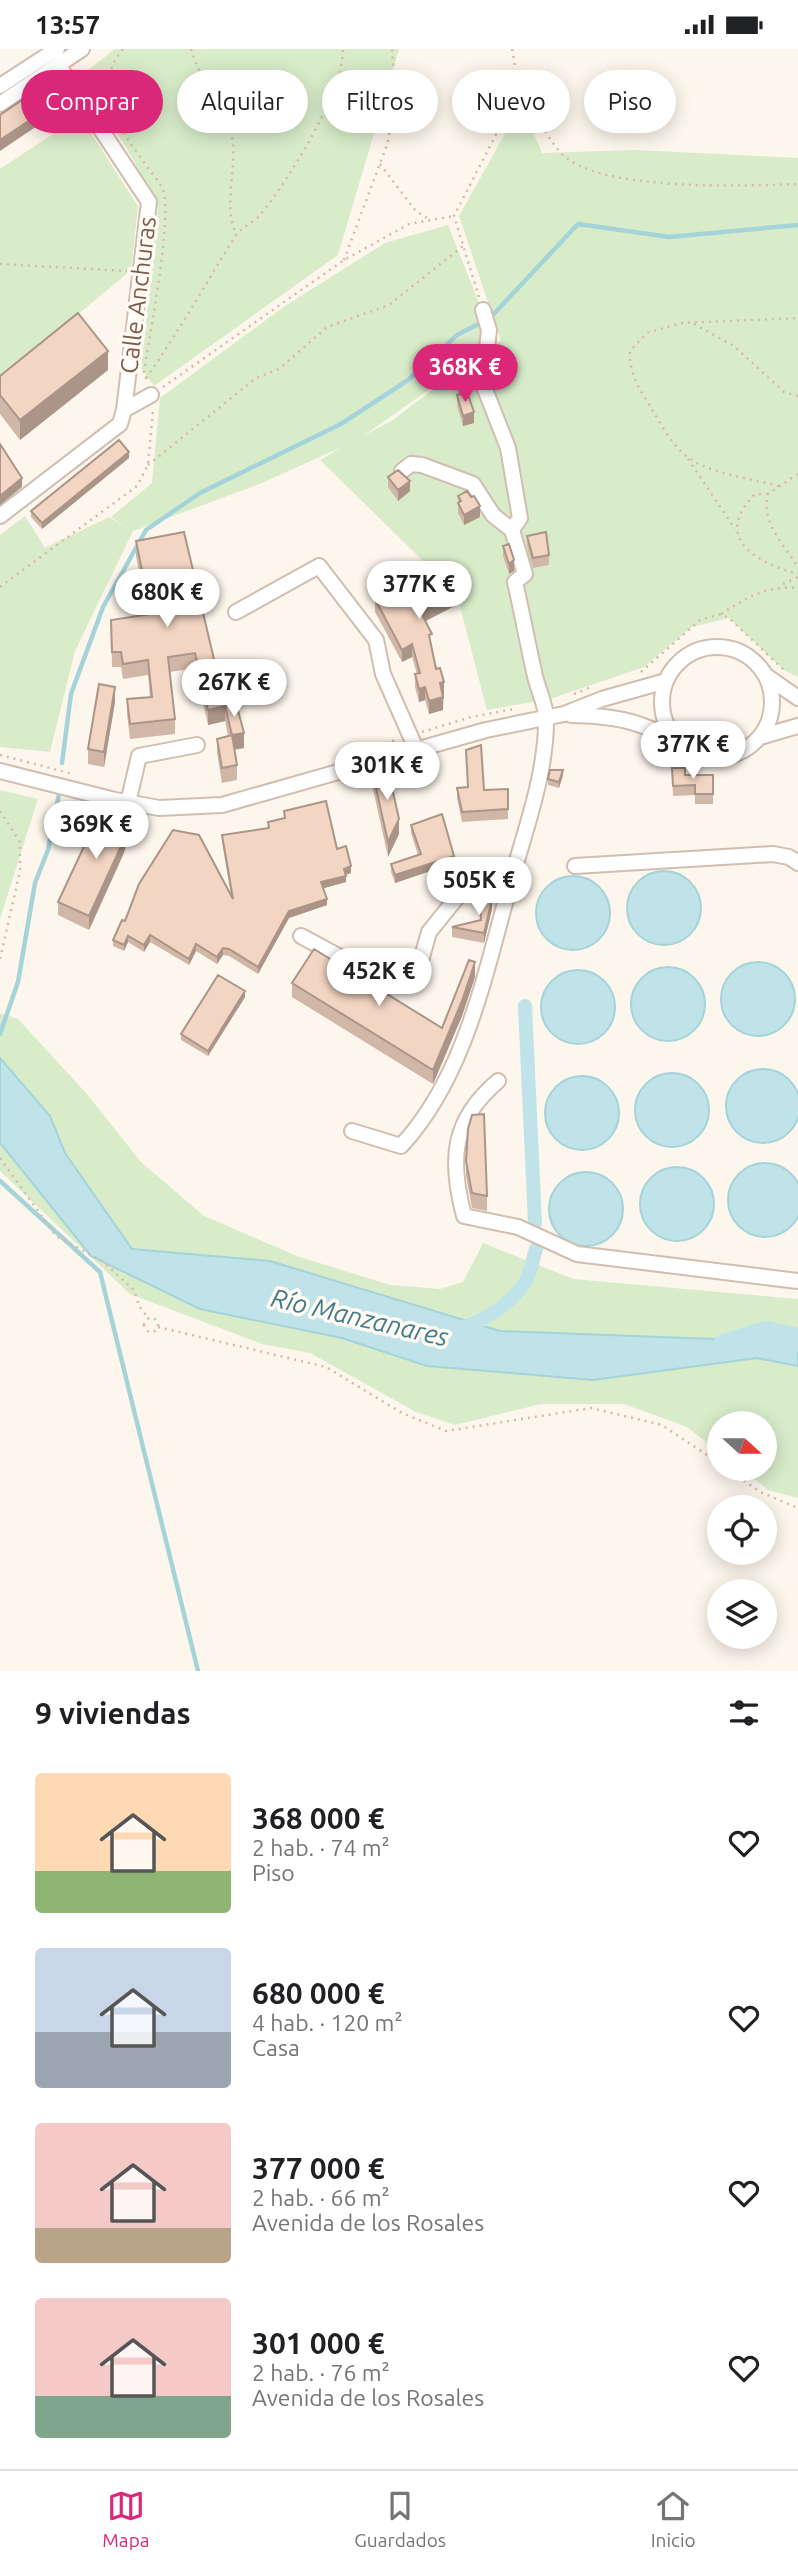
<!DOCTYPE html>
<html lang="es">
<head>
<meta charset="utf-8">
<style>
	body { margin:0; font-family:Ubuntu,sans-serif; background:#f6f6f6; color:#202124; height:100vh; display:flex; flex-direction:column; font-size:26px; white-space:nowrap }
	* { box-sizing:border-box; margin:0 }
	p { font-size:23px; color:#757577 }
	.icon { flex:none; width:38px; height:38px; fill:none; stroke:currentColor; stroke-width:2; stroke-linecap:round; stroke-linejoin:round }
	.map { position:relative; height:1622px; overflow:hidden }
	.panel { display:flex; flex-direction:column; background:#fff; flex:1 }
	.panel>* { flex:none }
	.hud { position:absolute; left:21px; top:21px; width:756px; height:63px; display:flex; gap:14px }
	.needle { width:46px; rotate:111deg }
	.controls { position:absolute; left:707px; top:1362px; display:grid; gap:14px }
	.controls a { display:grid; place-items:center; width:70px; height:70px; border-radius:50%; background:#fff; box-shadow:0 4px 18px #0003; font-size:35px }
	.price { position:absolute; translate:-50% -60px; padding:0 16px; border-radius:24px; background:#fff; color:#222; font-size:23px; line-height:46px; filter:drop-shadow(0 2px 4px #0008) }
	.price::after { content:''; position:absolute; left:50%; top:42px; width:21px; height:16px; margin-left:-10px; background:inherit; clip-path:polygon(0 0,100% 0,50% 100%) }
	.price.selected { background:#db2777; color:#fff }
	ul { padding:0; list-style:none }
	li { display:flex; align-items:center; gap:21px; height:175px; padding:0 35px }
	li span { display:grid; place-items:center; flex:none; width:196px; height:140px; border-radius:7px; color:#555 }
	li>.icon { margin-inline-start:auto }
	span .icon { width:84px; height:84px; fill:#fffc; stroke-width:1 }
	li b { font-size:30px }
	h2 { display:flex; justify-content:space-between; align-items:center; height:84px; padding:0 35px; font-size:30px }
	.pill { padding:0 24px; border-radius:32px; background:#fff; box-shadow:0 4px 18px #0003; font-size:24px; line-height:63px }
	.pill.selected { background:#db2777; color:#fff }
	.status { display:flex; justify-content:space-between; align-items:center; height:49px; padding:0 35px; background:#fff; direction:ltr }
	.status svg { height:19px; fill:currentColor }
	.dock { display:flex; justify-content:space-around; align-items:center; height:98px; border-top:2px solid #e0e0e0; background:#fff; font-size:19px; color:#757577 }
	.dock a { display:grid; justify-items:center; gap:4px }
	.dock .selected { color:#db2777 }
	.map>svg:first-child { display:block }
</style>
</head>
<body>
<div class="status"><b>13:57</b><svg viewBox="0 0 49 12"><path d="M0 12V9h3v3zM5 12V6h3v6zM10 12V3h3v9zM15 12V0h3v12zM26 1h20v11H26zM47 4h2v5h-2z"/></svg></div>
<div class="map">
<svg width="798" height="1622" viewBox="0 0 798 1622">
	<rect width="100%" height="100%" fill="#fdf6ec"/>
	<path fill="#d8ecc9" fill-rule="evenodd" d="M115 0H399L338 206 154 337 141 319 158 157 126 98 79 28Z
		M521 56 542 104 636 101 798 109V628L785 622 729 569 692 578 644 618 550 650 487 661 460 558 464 552 320 411 342 398 257 436 133 482 75 602 50 703 0 698V486L25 467 45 499 109 468 128 479 111 468 152 434 160 349 285 257 385 194 448 176 495 294 501 292 459 167ZM458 321 393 371 363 387 457 321Z
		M80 67 138 157 131 221 0 331V120Z
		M0 741 38 750 0 870Z
		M0 964 18 970 86 1044 141 1113 204 1167 297 1207 390 1236 440 1240 463 1233 483 1194 573 1230 798 1250V1449L768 1441 741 1419H765V1374H719V1403L687 1378 624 1355H541L455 1376 416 1363 310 1304 262 1295 130 1245 0 1122Z"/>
	<path fill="#bfe3e8" stroke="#a5d3da" stroke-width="2" d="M627 859a37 37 0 1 1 74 0a37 37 0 1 1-74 0Z
		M536 864a37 37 0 1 1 74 0a37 37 0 1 1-74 0Z
		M721 950a37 37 0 1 1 74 0a37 37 0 1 1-74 0Z
		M631 955a37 37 0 1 1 74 0a37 37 0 1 1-74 0Z
		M541 958a37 37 0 1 1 74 0a37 37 0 1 1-74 0Z
		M0 1009 50 1067 65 1104 132 1200 270 1212 500 1282 740 1291 778 1283 798 1287V1317L757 1309 593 1331 427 1317 342 1289 200 1260 91 1207 0 1094Z
		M726 1057a37 37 0 1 1 74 0a37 37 0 1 1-74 0Z
		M635 1061a37 37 0 1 1 74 0a37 37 0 1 1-74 0Z
		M545 1064a37 37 0 1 1 74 0a37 37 0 1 1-74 0Z
		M728 1151a37 37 0 1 1 74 0a37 37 0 1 1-74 0Z
		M640 1155a37 37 0 1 1 74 0a37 37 0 1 1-74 0Z
		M549 1160a37 37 0 1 1 74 0a37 37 0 1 1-74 0Z"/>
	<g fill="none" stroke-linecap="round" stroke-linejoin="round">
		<path stroke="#a5d3da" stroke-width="4.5" d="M62 714 71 645 103 558 146 481 200 444 341 375 408 331 457 286 490 269 578 175 669 188 798 176
			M0 985 18 933 35 834 48 801 59 745
			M0 1132 100 1223 198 1622"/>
		<path stroke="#bfe3e8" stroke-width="14" d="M525 957 535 1174
			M459 1280C483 1273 512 1254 526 1232 531 1223 533 1209 536 1200"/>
		<path stroke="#bfe3e8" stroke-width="24" d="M724 1297 766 1284 798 1291"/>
		<g stroke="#d1beb0" stroke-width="18">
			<path id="minor" d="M0 37 57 0
				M0 55 82 0
				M124 361 151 346
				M402 422 411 415 422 416 473 435 493 466 512 481
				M0 467 120 375 124 361 149 153 59 17
				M236 563 319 517 376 591 383 625 417 702
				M662 653a55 55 0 1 1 110 0a55 55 0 1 1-110 0Z
				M765 626 798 649
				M571 666C615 667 636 671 675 691
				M760 688 798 677
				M0 722 115 751 159 759 222 756 486 681 564 665 602 650 666 632
				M128 754 139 707 197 696
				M575 817 773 805 789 808 798 814
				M301 887 386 933H415L429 883 463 841 514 819
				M498 1032C452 1071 449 1110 464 1167L518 1178 577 1205 798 1232
				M352 1082 401 1097C467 1026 486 919 512 829 526 778 547 722 546 668 545 653 538 641 535 627 528 596 522 564 515 533L525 525 512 481 520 469 508 399 483 335 489 281 483 261"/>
		</g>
		<path stroke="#d9b8a5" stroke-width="2.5" stroke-dasharray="2 5" stroke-linecap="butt" d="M123 0C87 45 121 80 148 119 152 125 160 133 163 141 173 168 149 288 144 323L148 334
			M191 0C199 29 223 54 231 83 239 116 222 155 236 185
			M519 41C537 59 543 85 561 104 597 143 745 137 798 135
			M380 115 415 161 430 171
			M344 211 388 93 395 41 392 0
			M0 215 127 222
			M479 248 454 167 519 41 512 0
			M694 275 734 297 784 343 798 347
			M146 329C178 284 205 236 234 189 239 179 254 174 261 165 289 130 343 44 343 0
			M163 338 344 211 409 175 454 167
			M688 410 735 480
			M148 416 256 329 279 320 327 278 389 256 463 197
			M798 425 768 445C760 472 784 496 798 518
			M779 437C750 429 708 425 685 406 670 393 660 374 650 357 638 338 629 324 630 302L647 284 681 274 798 269
			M768 445H755C712 489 755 513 798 525
			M783 535 798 528
			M0 538 137 437 148 416 153 361
			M721 565C746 549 767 536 798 539
			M641 623 700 571 721 565 729 569 784 621
			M574 645 591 638
			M422 683 471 668 514 660
			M372 698 396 691
			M0 706 73 725
			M0 762 20 793V822L0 910
			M0 1109 56 1187 102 1212 134 1241 139 1257 149 1270
			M144 1276a7 7 0 1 1 14 0a7 7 0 1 1-14 0Z
			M158 1278 326 1318 402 1364 446 1382 591 1359 662 1376 719 1414
			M727 1419 760 1443 798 1459"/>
		<use href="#minor" stroke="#fff" stroke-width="14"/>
	</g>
	<path fill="#d1b7a8" d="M108 321 20 391 0 365V327Z
		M457 346 474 374 463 377 457 356Z
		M129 409 42 480 31 468V462Z
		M388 428 410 442 398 452 388 438Z
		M458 447 480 468 464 476 458 464Z
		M527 487 549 506V516L533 519 527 497Z
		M136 492 225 657 244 699 234 701 237 716V731L222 734 217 704V690L228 687 225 672 208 676 195 619 170 623 175 670V685L130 690 127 665V650L150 648 148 626 123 630 121 618H112L111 571 148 565 136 507Z
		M503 497 514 522 509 525 503 507Z
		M375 550 464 552 425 572 444 646 443 661 429 665 425 651 419 653 415 638V625H417L412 608 402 613 375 563Z
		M115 653 104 718 88 715V700Z
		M466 701 484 741 508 740V770L462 773 457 749V739L468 738Z
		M672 719 685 726H713V755H695V746L673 747Z
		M373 725 399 785 388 808 373 740Z
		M563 726 559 739 548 736V730Z
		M284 762 337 800 351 824 346 826V833L323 839 327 856 289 869 258 925 229 907 223 906 217 915 196 902 189 916 150 893 144 903 128 893 124 902 113 897V891L125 872 231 846 222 793V786L268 780V773L284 770Z
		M411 776 454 814 395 834 391 823V815L418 806 411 784Z
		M132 779 123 806 89 881 58 866V853Z
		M479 847 492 860 484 894 452 888V878L480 871Z
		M475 928 462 967 433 1035 292 948V934L442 979Z
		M245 948 208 1007 181 991V985Z
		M466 1112 487 1147V1162L472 1159 466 1127Z"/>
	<path fill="#aa9588" d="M71 44V54L0 102V91Z
		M108 302V321L20 391V371Z
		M474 363V374L463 377V367Z
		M129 403V409L42 480V474Z
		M22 429V438L0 456V447Z
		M410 432V442L398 452V441Z
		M480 457V468L464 476V466Z
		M514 511V522L509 525V515Z
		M464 539V552L420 575V562Z
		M412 595V608L402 613V601Z
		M444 633V646L440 647V634Z
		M115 638V653L104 718V703Z
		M425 638V651L419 653V640Z
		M443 648V661L429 665V652Z
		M225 657V672L208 676V661Z
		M244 684V699L232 701V686Z
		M563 721V726L559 739V733Z
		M132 765V779L123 806 89 881V867Z
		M399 770V785L388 808V793Z
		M454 807V814L395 834V826Z
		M351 817V824L344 826V820Z
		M346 827V833L321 840V833Z
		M327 850V856L289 869 258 925V918L289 862Z
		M492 850V860L484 894V884Z
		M150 886V893L144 903V896Z
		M128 887V893L124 902V896Z
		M196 895V902L189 916V910Z
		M223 899V906L217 915V908Z
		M475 913V928L462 967 433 1035V1021Z
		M245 942V948L208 1007V1002Z"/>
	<path fill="#f3d5c3" stroke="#aa9588" stroke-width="2" d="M59 26 71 44 0 91V66Z
		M78 264 108 302 20 371 0 346V327Z
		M467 343 474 363 463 367 457 346Z
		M119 391 129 403 42 474 31 462Z
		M0 395 22 429 0 447Z
		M398 421 410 432 398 441 388 428Z
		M467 442 471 448 474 447 480 457 464 466 458 454 461 452 458 447Z
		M184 483 225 657 208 661 195 604 168 608 175 670 130 675 127 650 152 648 148 611 123 615 121 603H112L111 571 151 565 136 492Z
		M546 483 549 506 533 509 527 487Z
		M509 495 514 511 509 515 503 497Z
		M441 516 464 539 420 562 432 585 429 586 436 620 440 619 444 633 440 634 443 648 429 652 425 638 419 640 415 625 420 624 412 595 402 601 375 550Z
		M99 635 115 638 104 703 88 700Z
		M236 654 244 684 232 686 225 657Z
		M232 686 237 716 222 719 217 690Z
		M481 696 484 741 508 740V760L462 763 457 739 468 738 466 701Z
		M672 719H685V726H713V745H695V736L673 737Z
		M388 721 399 770 388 793 373 725Z
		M550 721H563L559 733 548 730Z
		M326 752 337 800 346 797 351 817 344 820 346 827 321 833 327 850 289 862 258 918 229 900 223 899 217 908 196 895 189 910 150 886 144 896 128 887 124 896 113 891 122 871 125 872 139 835 173 781 199 786 233 850 222 786 269 779 268 773 285 769 284 762Z
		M102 759 132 765 123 793 89 867 58 853Z
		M442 765 454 807 395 826 391 815 421 805 411 776Z
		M479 847 492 850 484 884 452 878 481 871Z
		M314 900 442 979 469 911 475 913 462 952 433 1021 292 934Z
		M218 926 245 942 208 1002 181 985Z
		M484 1065 487 1147 472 1144 466 1112 468 1080 472 1066Z"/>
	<g text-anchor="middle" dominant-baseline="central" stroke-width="7" stroke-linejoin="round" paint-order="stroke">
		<g font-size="24" fill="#7a5c4d" stroke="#fffaf3">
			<text transform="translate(138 246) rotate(-83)">Calle Anchuras</text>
		</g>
		<g font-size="26" font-style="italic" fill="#437c86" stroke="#fffaf3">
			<text transform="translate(360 1268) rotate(13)">Río Manzanares</text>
		</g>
	</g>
</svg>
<div class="controls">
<a><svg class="needle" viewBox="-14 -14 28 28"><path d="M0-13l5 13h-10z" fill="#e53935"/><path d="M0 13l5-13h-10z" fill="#757577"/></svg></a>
<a><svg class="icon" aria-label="locate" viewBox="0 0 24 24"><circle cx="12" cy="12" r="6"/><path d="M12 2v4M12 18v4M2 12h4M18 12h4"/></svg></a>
<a><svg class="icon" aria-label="layers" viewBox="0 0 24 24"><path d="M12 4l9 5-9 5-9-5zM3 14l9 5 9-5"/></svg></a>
</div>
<b class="price selected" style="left:465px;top:355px">368K €</b>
<b class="price" style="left:419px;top:572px">377K €</b>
<b class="price" style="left:167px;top:580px">680K €</b>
<b class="price" style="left:234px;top:670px">267K €</b>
<b class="price" style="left:693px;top:732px">377K €</b>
<b class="price" style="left:387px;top:753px">301K €</b>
<b class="price" style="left:96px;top:812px">369K €</b>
<b class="price" style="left:479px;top:868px">505K €</b>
<b class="price" style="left:379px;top:959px">452K €</b>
<div class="hud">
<a class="pill selected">Comprar</a>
<a class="pill">Alquilar</a>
<a class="pill">Filtros</a>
<a class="pill">Nuevo</a>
<a class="pill">Piso</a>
</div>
</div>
<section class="panel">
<h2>9 viviendas<svg class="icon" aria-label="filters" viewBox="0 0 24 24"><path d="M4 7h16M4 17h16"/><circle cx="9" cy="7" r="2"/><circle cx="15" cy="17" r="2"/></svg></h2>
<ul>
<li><span style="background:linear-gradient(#ffd9b3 70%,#8fb573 0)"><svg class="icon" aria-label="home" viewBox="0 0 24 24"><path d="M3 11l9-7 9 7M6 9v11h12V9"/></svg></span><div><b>368 000 €</b><p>2 hab. · 74 m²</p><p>Piso</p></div><svg class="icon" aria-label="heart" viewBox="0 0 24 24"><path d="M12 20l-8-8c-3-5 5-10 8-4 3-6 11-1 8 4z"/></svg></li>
<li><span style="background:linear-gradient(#c9d6e8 60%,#9aa5b1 0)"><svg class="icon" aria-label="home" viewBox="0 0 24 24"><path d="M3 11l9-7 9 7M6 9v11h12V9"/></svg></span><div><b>680 000 €</b><p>4 hab. · 120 m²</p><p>Casa</p></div><svg class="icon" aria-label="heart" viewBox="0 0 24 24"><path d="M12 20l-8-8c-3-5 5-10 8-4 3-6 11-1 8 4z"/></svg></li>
<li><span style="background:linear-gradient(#f6c9c9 75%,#b9a48a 0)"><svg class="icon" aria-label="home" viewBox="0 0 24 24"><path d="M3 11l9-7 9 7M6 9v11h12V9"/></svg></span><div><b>377 000 €</b><p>2 hab. · 66 m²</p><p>Avenida de los Rosales</p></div><svg class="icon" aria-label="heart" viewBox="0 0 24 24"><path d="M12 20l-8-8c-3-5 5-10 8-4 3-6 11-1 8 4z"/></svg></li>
<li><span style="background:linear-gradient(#f6c9c9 70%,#7fa58c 0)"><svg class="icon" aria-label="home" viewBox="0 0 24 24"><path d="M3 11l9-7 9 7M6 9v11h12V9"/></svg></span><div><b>301 000 €</b><p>2 hab. · 76 m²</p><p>Avenida de los Rosales</p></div><svg class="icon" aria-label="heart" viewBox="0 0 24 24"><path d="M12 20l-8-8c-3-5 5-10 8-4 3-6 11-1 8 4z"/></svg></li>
</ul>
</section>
<nav class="dock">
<a class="selected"><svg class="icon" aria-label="map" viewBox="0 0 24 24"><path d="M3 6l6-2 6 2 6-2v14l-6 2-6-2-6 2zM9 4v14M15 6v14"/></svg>Mapa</a>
<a><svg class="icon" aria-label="saved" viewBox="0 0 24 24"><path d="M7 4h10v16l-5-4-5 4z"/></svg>Guardados</a>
<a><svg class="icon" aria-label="home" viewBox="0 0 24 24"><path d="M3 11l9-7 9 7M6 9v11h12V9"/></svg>Inicio</a>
</nav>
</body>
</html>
